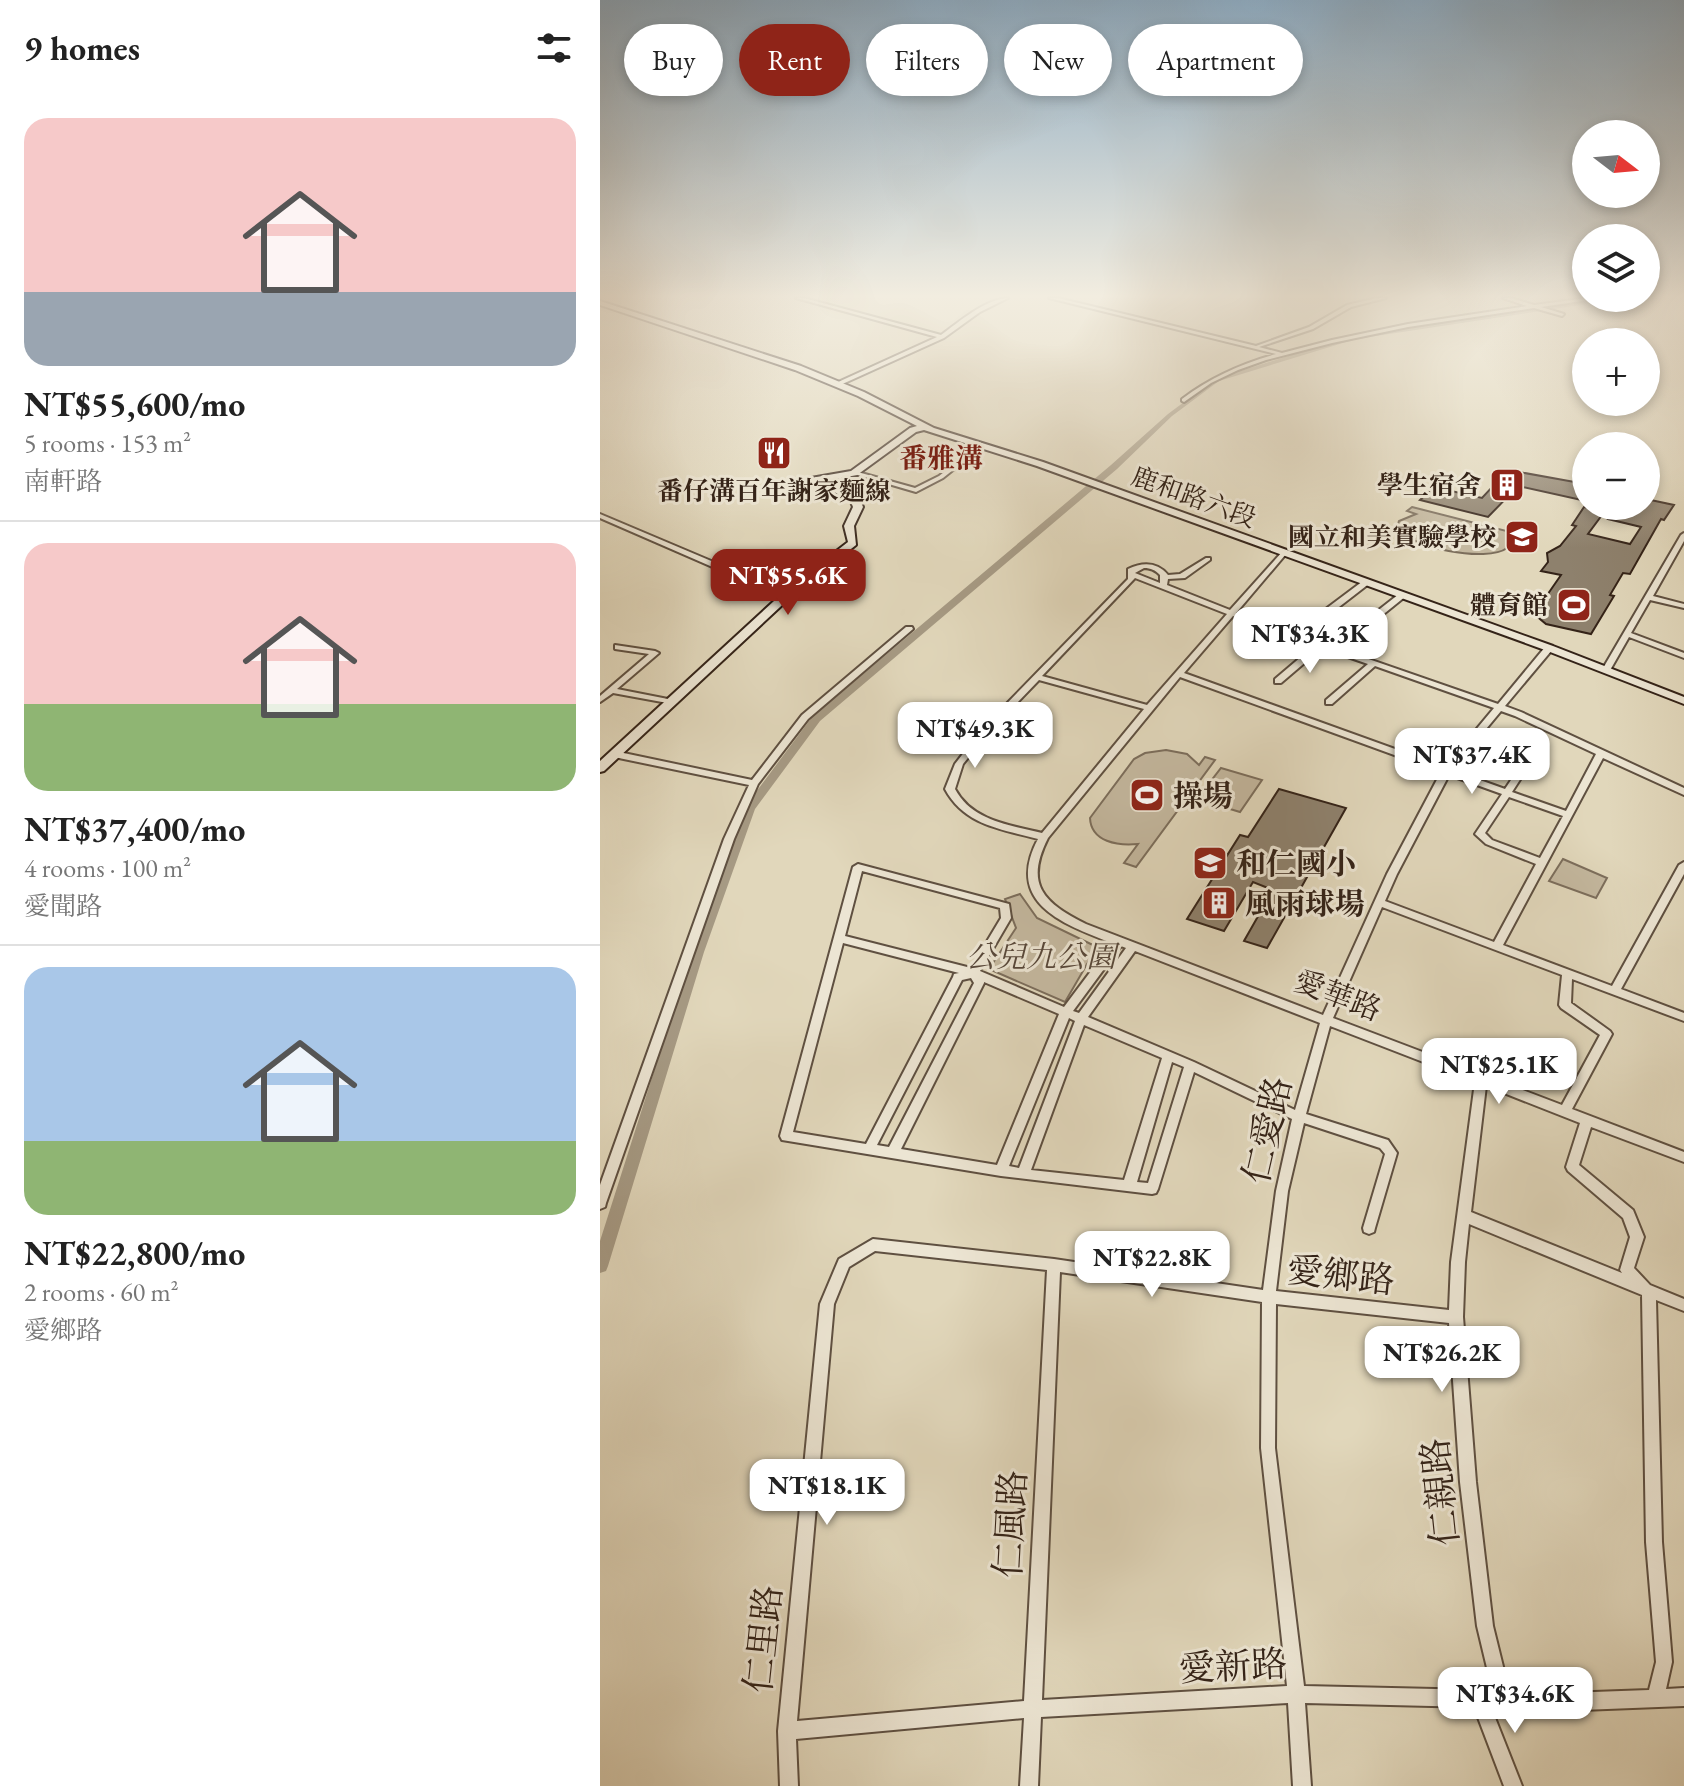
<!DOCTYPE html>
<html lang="en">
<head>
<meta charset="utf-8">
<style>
	body { margin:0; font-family:"EB Garamond","Noto Serif TC",serif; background:#f2f2f2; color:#222; height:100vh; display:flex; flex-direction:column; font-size:30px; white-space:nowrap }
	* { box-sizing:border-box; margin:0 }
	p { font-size:26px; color:#767676 }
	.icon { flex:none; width:44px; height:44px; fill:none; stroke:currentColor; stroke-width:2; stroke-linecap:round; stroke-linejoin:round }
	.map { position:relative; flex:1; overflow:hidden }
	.sheet { display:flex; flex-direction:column; background:#fff; width:600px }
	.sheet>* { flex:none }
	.top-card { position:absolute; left:24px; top:24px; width:760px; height:72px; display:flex; gap:16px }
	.needle { width:52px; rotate:106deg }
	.tools { position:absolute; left:972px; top:120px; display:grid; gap:16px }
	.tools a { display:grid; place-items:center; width:88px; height:88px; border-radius:50%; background:#fff; box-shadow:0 4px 12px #0003; font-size:40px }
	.price { position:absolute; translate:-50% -68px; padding:0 18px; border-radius:16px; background:#fff; color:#222; font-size:26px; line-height:52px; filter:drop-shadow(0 2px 4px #0008) }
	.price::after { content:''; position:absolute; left:50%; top:48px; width:24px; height:18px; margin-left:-12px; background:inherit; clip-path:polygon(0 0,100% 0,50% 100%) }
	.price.current { background:#8f2418; color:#fff }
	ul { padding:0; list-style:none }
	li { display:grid; align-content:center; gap:16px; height:424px; padding:0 24px }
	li+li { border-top:2px solid #e0e0e0 }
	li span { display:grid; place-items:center; height:248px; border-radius:24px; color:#555 }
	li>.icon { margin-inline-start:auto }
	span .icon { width:144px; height:144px; fill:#fffc; stroke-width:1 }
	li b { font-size:34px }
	h2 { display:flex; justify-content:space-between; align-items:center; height:96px; padding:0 24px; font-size:34px }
	.chip { padding:0 28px; border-radius:36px; background:#fff; box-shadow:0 4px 12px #0003; font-size:28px; line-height:72px }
	.chip.current { background:#8f2418; color:#fff }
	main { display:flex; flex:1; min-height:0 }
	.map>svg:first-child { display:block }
</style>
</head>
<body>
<main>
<section class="sheet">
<h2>9 homes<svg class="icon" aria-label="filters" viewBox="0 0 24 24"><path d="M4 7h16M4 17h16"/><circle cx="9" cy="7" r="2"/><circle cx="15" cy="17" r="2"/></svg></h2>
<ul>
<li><span style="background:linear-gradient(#f6c9c9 70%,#9aa5b1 0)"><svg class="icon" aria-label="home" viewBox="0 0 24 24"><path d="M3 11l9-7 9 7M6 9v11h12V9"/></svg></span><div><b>NT$55,600/mo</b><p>5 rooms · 153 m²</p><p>南軒路</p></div></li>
<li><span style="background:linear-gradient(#f6c9c9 65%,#8fb573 0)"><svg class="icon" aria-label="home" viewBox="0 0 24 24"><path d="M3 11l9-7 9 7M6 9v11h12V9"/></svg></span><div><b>NT$37,400/mo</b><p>4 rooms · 100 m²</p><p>愛聞路</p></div></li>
<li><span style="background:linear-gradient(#a9c7e8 70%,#8fb573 0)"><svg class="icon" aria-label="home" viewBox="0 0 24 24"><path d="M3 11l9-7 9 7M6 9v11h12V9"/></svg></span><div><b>NT$22,800/mo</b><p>2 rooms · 60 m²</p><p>愛鄉路</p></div></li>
</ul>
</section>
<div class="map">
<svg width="1084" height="1786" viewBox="0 0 1084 1786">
	<rect width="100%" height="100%" fill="#e1d7bb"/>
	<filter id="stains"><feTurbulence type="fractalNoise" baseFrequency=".0025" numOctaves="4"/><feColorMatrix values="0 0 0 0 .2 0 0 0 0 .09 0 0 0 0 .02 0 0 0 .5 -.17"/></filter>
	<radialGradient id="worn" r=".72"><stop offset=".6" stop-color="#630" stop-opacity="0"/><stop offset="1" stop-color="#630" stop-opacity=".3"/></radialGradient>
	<path fill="#c4b89f" stroke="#7c6e5c" stroke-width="2" d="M812 507 934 538 930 542 908 537 907 548C888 563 807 548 797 527L799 521 816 514 807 511Z
		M566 750 587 754 599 765 605 757 615 760 536 867 524 863 538 844C518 846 491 842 490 818L534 759 545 753Z
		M621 768 662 780 640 812 597 799Z
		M963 859 1007 878 996 898 949 881Z
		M420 894 437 918 497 947 465 1002 389 969 416 928 405 899Z"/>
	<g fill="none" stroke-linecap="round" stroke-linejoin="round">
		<path fill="#a69a84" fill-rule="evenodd" d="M1010 298H1026L756 339 619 381 572 416 517 469 220 721 155 809 104 952 8 1266 6 1271 0 1273V1241L92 952 144 808 212 717 511 465 568 414 615 379 755 335Z"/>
	</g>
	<path fill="#8e816d" stroke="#342318" stroke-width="2" d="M908 470 986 484V501L918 486 888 517 820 500 834 487 882 498Z
		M1046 499 1074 505 1064 520 1061 519 1030 574 1023 573 1010 595 1014 596 991 634 946 624 934 614 961 575 941 571 948 562 947 553 960 546 976 526 972 525 984 507 1005 511 988 534 1030 544 1041 527 1008 519 1016 506H1046Z
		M679 789 746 808 667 948 644 941 673 890 653 882 624 931 587 919 640 835 648 837Z"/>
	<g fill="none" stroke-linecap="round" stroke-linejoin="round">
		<g stroke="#5f5041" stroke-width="4">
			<path id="street" d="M196 298H204L341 335C359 322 385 299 408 298L380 312 344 338 238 386 235 384 236 383 337 337Z
				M449 298H458L656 346 709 327 747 305 777 298H786L751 307 713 329 659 347 682 353 732 340 808 324 927 306 903 298H911L934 305 987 298H1002L941 307 964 314 962 316 934 308 808 327 732 343 666 360 638 370 611 383 584 402 582 401V399C611 377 641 364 676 354Z
				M381 443 383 444V446L343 478 316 492 251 473 254 471 315 488 339 476Z
				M0 514 168 585 194 592 190 594 163 589 0 518Z
				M1084 533V541L1053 596 1084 604V608L1050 600 1031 633 1084 653V658L1029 637 1009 672H1003L1002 670 1081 535Z
				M684 551 687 553 686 554 636 613 898 704 946 646H952V650L905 706 921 712 1084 788V795L1003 758 903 945 1012 986 1079 865 1084 862V874L1021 989 1084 1013V1021L972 979 971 1003 1010 1031 1012 1034 972 1109 1084 1152V1162L991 1127 979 1165 1033 1210 1044 1237 1034 1268 1050 1285 1084 1299V1311L1056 1300 1062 1542 1072 1662 1066 1689 1084 1688V1706L904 1713 892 1710 922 1786H904L874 1707 705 1703 711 1786H693L688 1703 441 1717 438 1786H420L424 1718 196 1739 198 1786H180L178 1731 220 1304 239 1259 273 1239 454 1259 663 1290 676 1191 692 1119 594 1072 558 1189 556 1193 552 1194 401 1176 182 1140 180 1136 253 867 258 864 409 904 411 918 380 971 464 1007 512 943C463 924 404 903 438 839 402 829 365 826 345 789L355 764 382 729 528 579V569C543 562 557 562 568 575L580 574 606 558H610V560L585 578 568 579 567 585 630 610 682 552ZM544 568C551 568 555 570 560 575V583L535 573ZM535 578 627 614 547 705 442 676ZM633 616 715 645 675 679V683H681L722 648 768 664 726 700V704H732L775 666 894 708 845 767 584 673ZM580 677 841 772 787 874 723 1015 486 924C444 903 424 885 448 838ZM439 680 544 709 442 833C410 825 372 821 355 789L363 764 388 733ZM901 711 915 716 996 754 966 811 912 792 932 761 931 759H925L905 789 852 770ZM849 775 902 794 875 834 886 844 936 864 894 942 785 901 797 874ZM909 797 963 816 940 858 892 840 885 833ZM262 871 400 908 401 918 371 968 245 936ZM782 907 962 975 959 1005 961 1008 1000 1035 962 1105 733 1018ZM243 943 359 973 354 974 353 977 266 1144 193 1132ZM521 946 526 948 479 1013 473 1011ZM535 951 720 1023 695 1110 594 1062 488 1017ZM371 978 374 983 289 1147 277 1145 362 980ZM384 982 459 1014 397 1165 301 1149 384 983ZM469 1018 475 1021 419 1168 409 1166ZM484 1025 562 1058 524 1180 431 1170ZM730 1026 875 1082 851 1262 849 1310 676 1291 688 1191 704 1123 780 1148 785 1154 763 1228 764 1232 769 1234 774 1232 775 1228 797 1153 788 1140 706 1114ZM572 1062 584 1067 548 1183 537 1182ZM886 1086 980 1123 966 1167 968 1171 1023 1218 1030 1237 1020 1270 1022 1273 871 1212ZM869 1224 1042 1295 1046 1542 1056 1662 1049 1690 910 1695 893 1626 876 1482 863 1317 865 1262ZM275 1251 447 1270 424 1701 197 1721 234 1304 249 1267ZM460 1272 662 1302 661 1448 687 1686 442 1700ZM676 1304 849 1323 860 1482 877 1626 893 1693 879 1690 704 1686 675 1448Z
				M763 581 770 583 717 624H711V620Z
				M799 594H805L806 596 754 638H748V634Z
				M306 627H312L313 629 208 719 158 784 134 839 6 1203 5 1207 0 1209V1185L124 839 149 785 14 757 10 754 14 751 152 780 202 715Z
				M15 645 55 651 59 653 17 689 73 700V704L13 693 0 702V696L49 654 15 649Z"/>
		</g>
		<g stroke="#342318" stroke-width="4">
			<path id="secondary" d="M0 301 201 366 264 392 334 428 443 462 953 646 1084 697V704L945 650 437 466 324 430 316 432 257 475 225 481 259 497 263 507 254 526 256 545 194 594 4 771 0 772V761L186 590 248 542 244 526 253 507 250 499 211 482V478L251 471 310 428 317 426 258 396 195 370 0 305Z"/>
		</g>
		<use href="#street" fill="#ece5d3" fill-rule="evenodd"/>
		<use href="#secondary" fill="#ece5d3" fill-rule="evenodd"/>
	</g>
	<linearGradient id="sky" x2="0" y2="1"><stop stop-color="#8daac0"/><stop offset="0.54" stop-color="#f2ede0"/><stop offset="1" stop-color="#f2ede0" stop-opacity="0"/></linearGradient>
	<rect width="1084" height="548" fill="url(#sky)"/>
	<defs>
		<g id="restaurant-square" transform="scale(1.8)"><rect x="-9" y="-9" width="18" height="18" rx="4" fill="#8f2418" stroke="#ece5d3"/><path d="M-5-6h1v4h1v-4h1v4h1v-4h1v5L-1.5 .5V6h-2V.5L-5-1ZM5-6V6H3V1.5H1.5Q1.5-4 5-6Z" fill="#fff"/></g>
		<g id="building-square" transform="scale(1.8)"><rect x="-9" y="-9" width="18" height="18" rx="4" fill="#8f2418" stroke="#ece5d3"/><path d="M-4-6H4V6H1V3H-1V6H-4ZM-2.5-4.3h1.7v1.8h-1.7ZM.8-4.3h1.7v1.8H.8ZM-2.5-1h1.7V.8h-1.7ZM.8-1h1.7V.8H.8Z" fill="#fff"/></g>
		<g id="school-square" transform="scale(1.8)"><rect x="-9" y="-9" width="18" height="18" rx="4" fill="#8f2418" stroke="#ece5d3"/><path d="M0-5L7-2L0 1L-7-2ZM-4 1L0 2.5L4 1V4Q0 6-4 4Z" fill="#fff"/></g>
		<g id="stadium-square" transform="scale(1.8)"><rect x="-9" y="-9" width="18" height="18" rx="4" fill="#8f2418" stroke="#ece5d3"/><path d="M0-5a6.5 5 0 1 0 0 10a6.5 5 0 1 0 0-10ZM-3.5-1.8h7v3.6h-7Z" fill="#fff"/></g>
	</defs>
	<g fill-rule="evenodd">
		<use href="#restaurant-square" x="174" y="453"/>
		<use href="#building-square" x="907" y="485"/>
		<use href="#school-square" x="922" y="537"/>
		<use href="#stadium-square" x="974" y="605"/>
		<use href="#stadium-square" x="547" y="795"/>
		<use href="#school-square" x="610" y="863"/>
		<use href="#building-square" x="619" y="903"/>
	</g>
	<g text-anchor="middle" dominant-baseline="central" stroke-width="6" stroke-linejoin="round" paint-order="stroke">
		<g font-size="26" font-weight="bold" fill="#342318" stroke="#ece5d3" text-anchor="end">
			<text x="881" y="485">學生宿舍</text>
			<text x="174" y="491" text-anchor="middle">番仔溝百年謝家麵線</text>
			<text x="896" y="537">國立和美實驗學校</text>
			<text x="948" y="605">體育館</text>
		</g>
		<g font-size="26" fill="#342318" stroke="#ece5d3">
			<text transform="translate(594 497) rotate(20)">鹿和路六段</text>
		</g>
		<g font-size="28" font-weight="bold" fill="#7a1f14" stroke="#ece5d3">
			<text x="341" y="458">番雅溝</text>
		</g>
		<g font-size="30" font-weight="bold" fill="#342318" stroke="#ece5d3" text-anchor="start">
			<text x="573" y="795">操場</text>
			<text x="636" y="863">和仁國小</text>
			<text x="645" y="903">風雨球場</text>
		</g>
		<g font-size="30" font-style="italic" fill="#58483a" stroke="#ece5d3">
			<text x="441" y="956">公兒九公園</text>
		</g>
		<g font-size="30" fill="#342318" stroke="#ece5d3">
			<text transform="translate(738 995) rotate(21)">愛華路</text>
		</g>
		<g font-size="36" fill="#342318" stroke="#ece5d3">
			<text transform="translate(667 1130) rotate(-77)">仁愛路</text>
			<text transform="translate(741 1275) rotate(6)">愛鄉路</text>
			<text transform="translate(840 1492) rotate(-96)">仁親路</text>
			<text transform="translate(410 1524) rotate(-87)">仁風路</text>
			<text transform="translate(163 1639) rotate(-84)">仁里路</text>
			<text transform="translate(633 1666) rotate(-3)">愛新路</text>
		</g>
	</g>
	<rect width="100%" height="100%" filter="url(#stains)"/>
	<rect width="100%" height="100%" fill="url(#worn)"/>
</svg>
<div class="tools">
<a><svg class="needle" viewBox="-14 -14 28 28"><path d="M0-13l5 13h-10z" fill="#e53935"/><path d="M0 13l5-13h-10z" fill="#767676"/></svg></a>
<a><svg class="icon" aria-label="layers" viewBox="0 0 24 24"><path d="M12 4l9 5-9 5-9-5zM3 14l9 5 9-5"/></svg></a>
<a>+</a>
<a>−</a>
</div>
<b class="price current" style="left:188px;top:617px">NT$55.6K</b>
<b class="price" style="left:710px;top:675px">NT$34.3K</b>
<b class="price" style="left:375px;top:770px">NT$49.3K</b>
<b class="price" style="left:872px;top:796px">NT$37.4K</b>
<b class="price" style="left:899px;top:1106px">NT$25.1K</b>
<b class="price" style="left:552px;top:1299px">NT$22.8K</b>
<b class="price" style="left:842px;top:1394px">NT$26.2K</b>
<b class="price" style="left:227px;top:1527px">NT$18.1K</b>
<b class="price" style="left:915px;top:1735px">NT$34.6K</b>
<div class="top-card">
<a class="chip">Buy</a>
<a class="chip current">Rent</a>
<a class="chip">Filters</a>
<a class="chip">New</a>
<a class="chip">Apartment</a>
</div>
</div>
</main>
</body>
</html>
